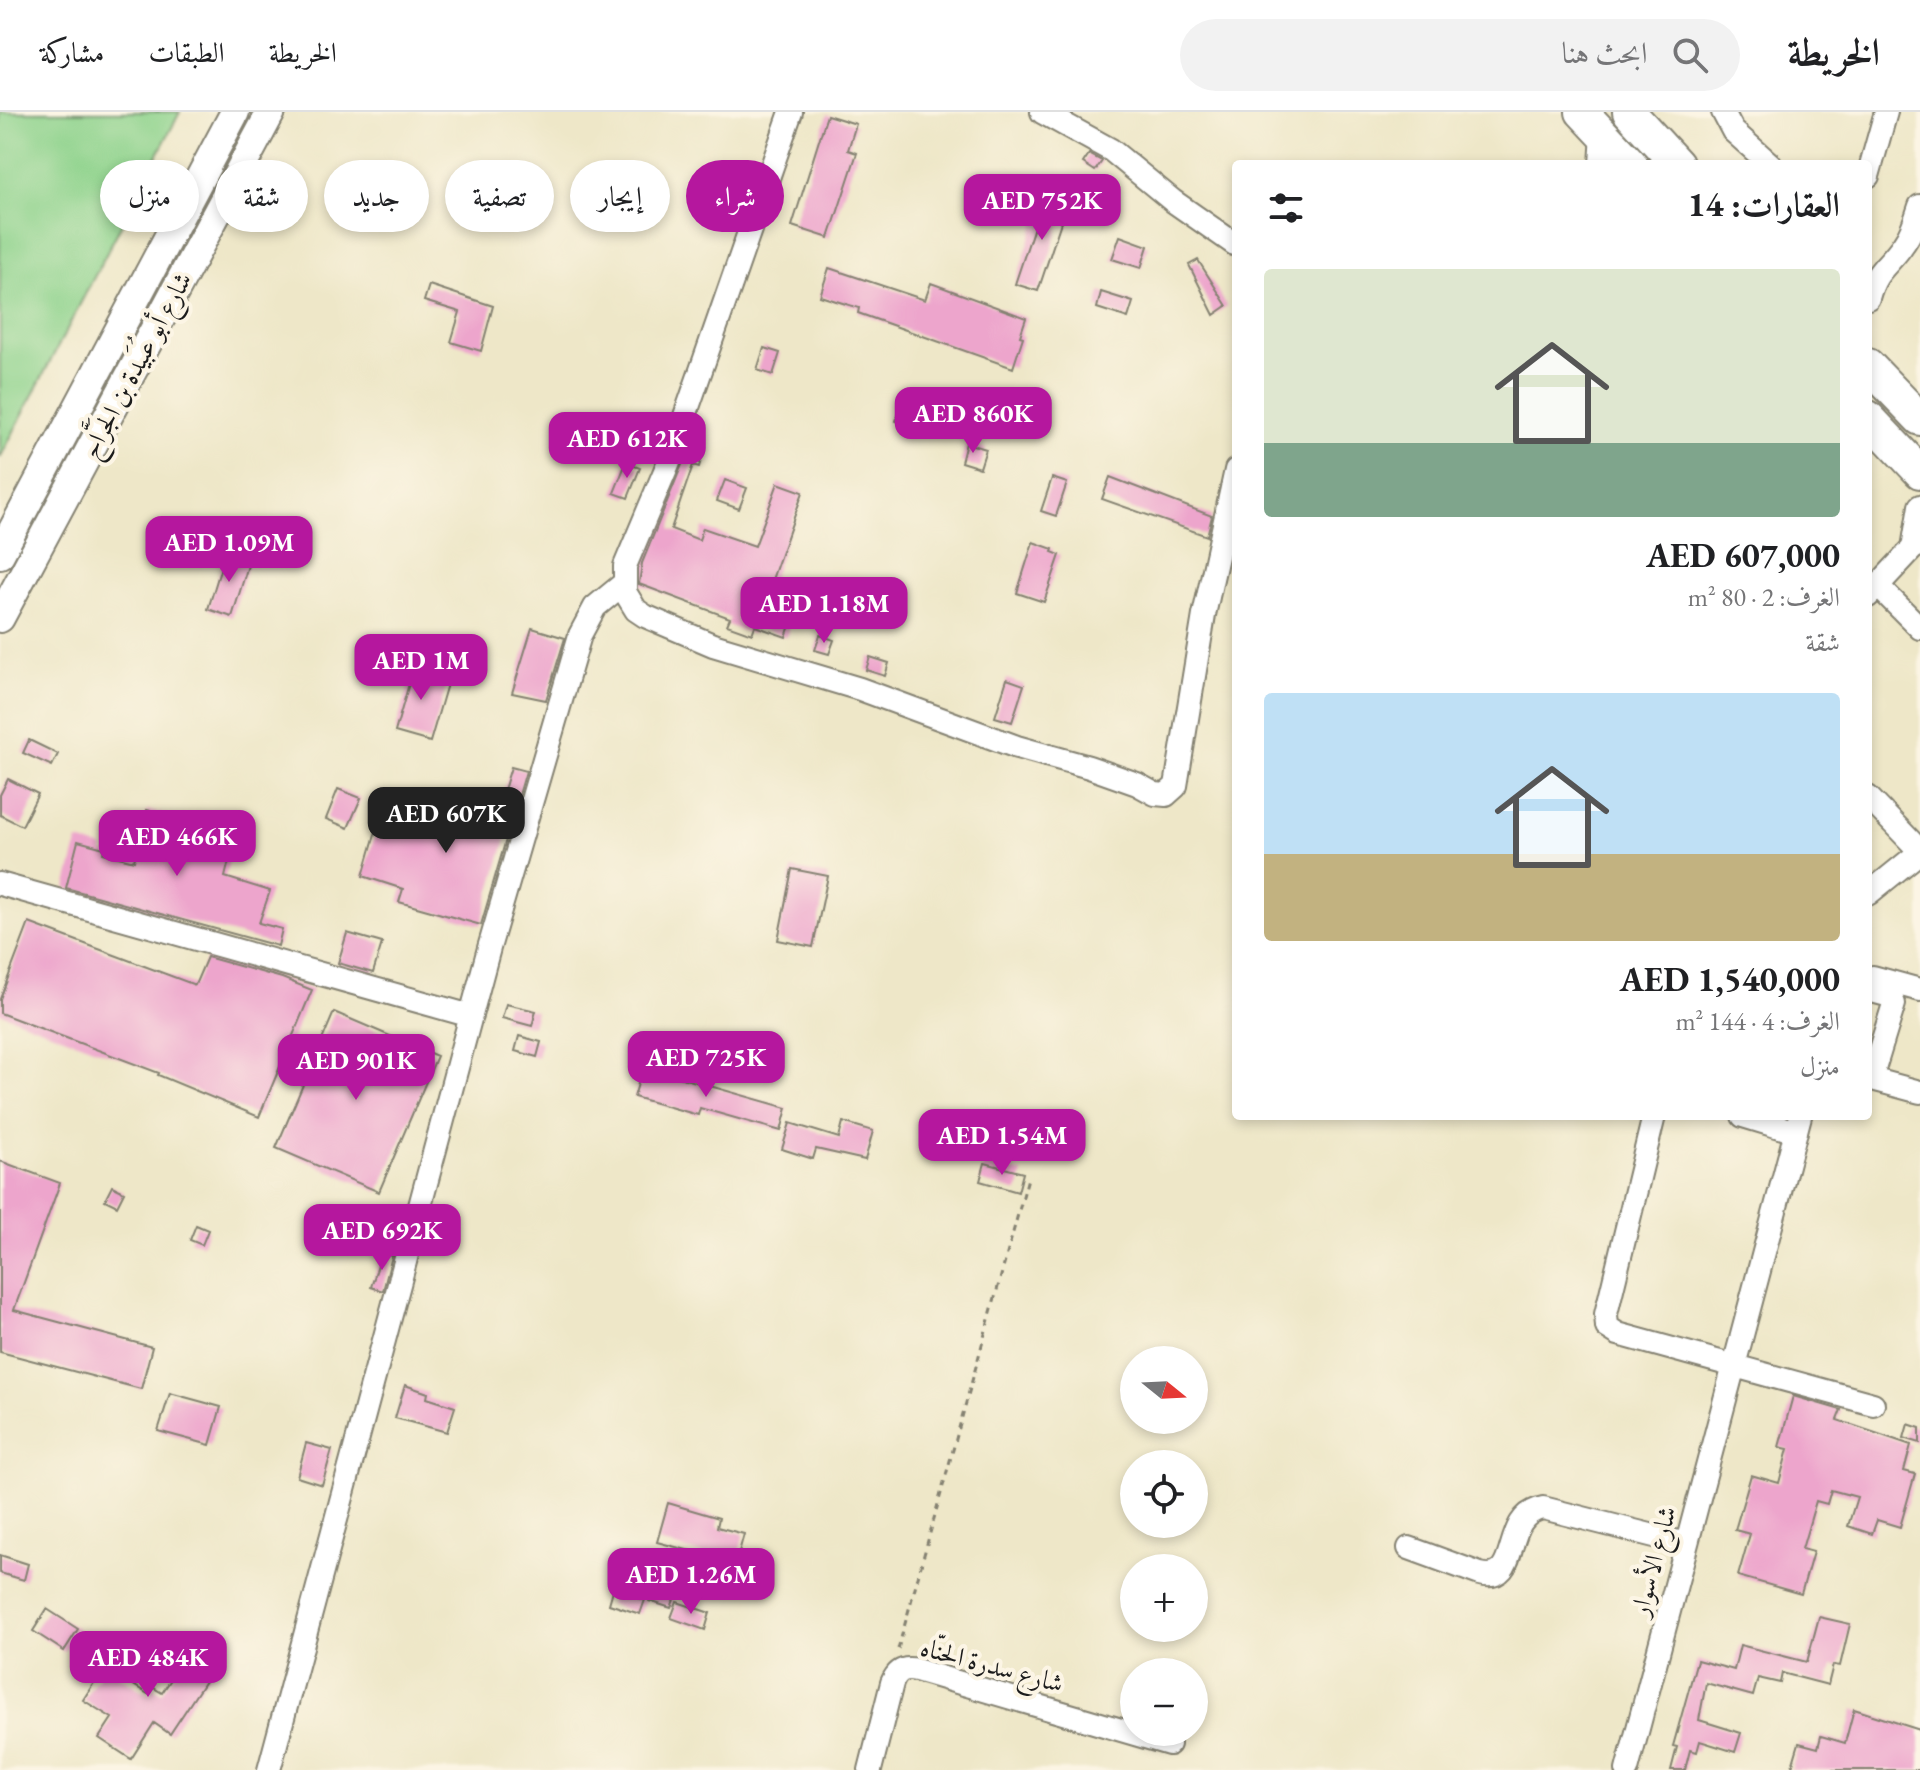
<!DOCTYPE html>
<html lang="ar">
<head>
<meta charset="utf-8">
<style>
	body { margin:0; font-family:"EB Garamond",Amiri,serif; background:#f2f2f2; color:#202124; direction:rtl; height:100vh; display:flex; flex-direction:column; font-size:30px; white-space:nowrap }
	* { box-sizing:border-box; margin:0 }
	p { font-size:26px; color:#757577 }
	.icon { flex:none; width:44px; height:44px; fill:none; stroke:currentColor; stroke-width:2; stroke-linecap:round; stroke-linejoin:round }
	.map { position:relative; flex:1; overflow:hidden; direction:ltr }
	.drawer { position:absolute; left:1232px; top:48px; width:640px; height:960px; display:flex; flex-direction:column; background:#fff; border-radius:8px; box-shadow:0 4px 12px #0003; direction:rtl }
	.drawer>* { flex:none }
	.top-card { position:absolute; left:24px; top:48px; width:760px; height:72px; direction:rtl; display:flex; gap:16px }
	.needle { width:52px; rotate:108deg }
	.tools { position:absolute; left:1120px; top:1234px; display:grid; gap:16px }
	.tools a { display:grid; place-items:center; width:88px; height:88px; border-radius:50%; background:#fff; box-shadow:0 4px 12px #0003; font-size:40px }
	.price { position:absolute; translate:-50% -68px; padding:0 18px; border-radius:16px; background:#b5179e; color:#fff; font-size:26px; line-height:52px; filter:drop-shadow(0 2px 4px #0008) }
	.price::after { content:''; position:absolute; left:50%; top:48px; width:24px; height:18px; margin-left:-12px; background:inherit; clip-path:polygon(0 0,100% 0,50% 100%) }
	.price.on { background:#222; color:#fff }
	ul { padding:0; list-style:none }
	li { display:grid; align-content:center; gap:16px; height:424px; padding:0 32px }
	li span { display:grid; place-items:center; height:248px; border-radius:8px; color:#555 }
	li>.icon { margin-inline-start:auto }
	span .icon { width:144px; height:144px; fill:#fffc; stroke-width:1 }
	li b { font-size:34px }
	h2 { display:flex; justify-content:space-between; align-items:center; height:96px; padding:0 32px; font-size:34px }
	.tag { padding:0 28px; border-radius:36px; background:#fff; box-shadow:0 4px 12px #0003; font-size:28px; line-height:72px }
	.tag.on { background:#b5179e; color:#fff }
	header { display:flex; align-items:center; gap:48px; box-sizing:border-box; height:112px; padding:0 40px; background:#fff; border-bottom:2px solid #e0e0e0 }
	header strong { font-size:38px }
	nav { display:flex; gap:44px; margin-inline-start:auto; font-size:28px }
	.search { width:560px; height:72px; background:#f2f2f2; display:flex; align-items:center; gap:20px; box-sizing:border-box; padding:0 28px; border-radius:44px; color:#757577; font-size:30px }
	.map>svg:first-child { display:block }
</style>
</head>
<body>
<header>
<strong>الخريطة</strong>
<div class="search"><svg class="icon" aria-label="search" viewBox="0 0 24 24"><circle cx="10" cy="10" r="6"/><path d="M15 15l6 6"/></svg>ابحث هنا</div>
<nav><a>الخريطة</a><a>الطبقات</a><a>مشاركة</a></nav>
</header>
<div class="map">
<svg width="1920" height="1658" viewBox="0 0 1920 1658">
	<rect width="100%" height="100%" fill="#fcf5e5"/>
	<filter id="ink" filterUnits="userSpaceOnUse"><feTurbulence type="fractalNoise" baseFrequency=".0125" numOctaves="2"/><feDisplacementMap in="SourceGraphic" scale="16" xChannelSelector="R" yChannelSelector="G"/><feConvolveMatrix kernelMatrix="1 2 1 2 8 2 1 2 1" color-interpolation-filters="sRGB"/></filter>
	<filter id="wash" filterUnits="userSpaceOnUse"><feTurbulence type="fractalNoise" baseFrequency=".006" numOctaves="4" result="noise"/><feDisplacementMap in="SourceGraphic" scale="32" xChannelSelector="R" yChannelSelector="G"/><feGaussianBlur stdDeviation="1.8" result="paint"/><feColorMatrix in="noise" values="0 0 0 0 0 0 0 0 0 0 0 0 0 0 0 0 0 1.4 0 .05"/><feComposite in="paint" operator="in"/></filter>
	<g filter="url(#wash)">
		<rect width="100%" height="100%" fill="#eee7c8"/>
		<path fill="#8fd38d" stroke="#567854" stroke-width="2" d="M0 0H180L0 346Z"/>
		<g id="blocks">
			<path fill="#eda5cc" d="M827 3 856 12 848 38 857 41 829 126 792 114Z
				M1089 42 1102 49 1095 59 1083 51Z
				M1045 82 1068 89 1038 179 1015 172Z
				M1120 124 1148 134 1141 156 1112 147Z
				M1198 148 1227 194 1214 203 1189 153Z
				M829 156 925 188 931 171 1026 206 1020 224 1023 225 1013 256 858 201 859 196 820 184Z
				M429 173 493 194 481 239 451 230 460 200 424 189Z
				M1101 180 1133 190 1128 206 1097 196Z
				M764 236 780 241 773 263 757 258Z
				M903 288 929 296 922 318 896 309Z
				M966 331 986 337 980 356 961 350Z
				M690 333 704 338 699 355 693 353 671 417 699 428 703 416 755 434 778 371 803 380 768 479 798 490 786 525 755 514 752 522 727 513 730 506 639 472 642 451Z
				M626 351 640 356 628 386 614 381Z
				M1110 365 1212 404 1207 424 1102 387Z
				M1052 366 1067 371 1056 404 1041 399Z
				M725 368 747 376 739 397 717 389Z
				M1033 430 1053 437 1052 440 1060 443 1044 490 1017 481Z
				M226 439 250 447 232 505 208 497Z
				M532 516 565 526 546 588 512 581Z
				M820 523 834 528 829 542 815 538Z
				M417 544 435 549 430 567 447 572 430 630 395 620Z
				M870 545 889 551 885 564 866 558Z
				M1007 567 1024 573 1012 610 995 605Z
				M29 628 58 642 52 654 23 641Z
				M511 655 526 659 481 813 399 790 403 777 363 764 380 705 420 718 431 684 496 704Z
				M8 667 38 682 22 714 0 703V683Z
				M338 677 361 686 348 716 326 707Z
				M147 698 236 721 225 765 270 779 259 811 282 817 278 834 66 776 78 729 104 736 103 741 134 749Z
				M792 757 828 764 813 835 778 828Z
				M29 811 195 873 207 845 282 866 312 878 259 1005 158 963 159 961 0 901V887Z
				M347 821 382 831 373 861 338 851Z
				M506 892 536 899 532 914 502 906Z
				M334 900 437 944 379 1080 276 1036Z
				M519 924 541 930 537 945 515 939Z
				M643 955 787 996 781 1019 700 996 698 1003 634 985Z
				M843 1010 873 1019 865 1048 816 1037 813 1047 782 1037 790 1011 839 1026Z
				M0 1049 60 1071 14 1198 152 1235 141 1277 0 1240Z
				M985 1051 1023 1061 1018 1080 980 1069Z
				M112 1074 124 1080 117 1094 105 1088Z
				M196 1113 208 1118 202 1133 190 1128Z
				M382 1141 392 1144 383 1179 371 1175Z
				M405 1273 428 1281 427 1286 455 1295 447 1320 395 1306Z
				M170 1281 221 1295 210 1333 158 1319Z
				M1793 1284 1841 1298 1837 1308 1911 1333 1904 1359 1915 1362 1900 1415 1877 1408 1872 1422 1848 1414 1857 1385 1831 1378 1827 1392 1816 1389 1802 1437 1813 1440 1801 1482 1738 1464 1750 1422 1735 1418 1751 1363 1779 1371 1788 1337 1779 1335Z
				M1908 1312 1920 1316V1331L1904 1326Z
				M306 1331 332 1338 322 1373 297 1365Z
				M668 1391 719 1406 717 1415 744 1422 736 1451 657 1430Z
				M0 1443 28 1452 24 1468 0 1461Z
				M655 1472 677 1479 671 1496 649 1489Z
				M613 1478 645 1488 640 1502 609 1492Z
				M677 1490 710 1501 705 1518 671 1506Z
				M47 1497 78 1517 64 1539 33 1519Z
				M1819 1505 1850 1512 1840 1554 1833 1553 1828 1573 1782 1561 1780 1571 1758 1566 1753 1584 1706 1571 1699 1608 1741 1621 1735 1640 1700 1629 1697 1640 1690 1638 1685 1658H1671L1677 1635 1673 1634 1697 1548 1734 1558 1740 1533 1807 1550Z
				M172 1527 189 1542 195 1533 207 1542 204 1546 215 1554 170 1622 154 1611 131 1647 99 1626 112 1606 83 1588 104 1555 148 1582 152 1575 162 1581 178 1557 160 1540Z
				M1854 1597 1920 1618V1658H1791L1799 1631 1818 1636 1821 1624 1845 1631Z"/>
		</g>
	</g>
	<g filter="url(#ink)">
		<use href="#blocks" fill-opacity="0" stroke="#858272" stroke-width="2"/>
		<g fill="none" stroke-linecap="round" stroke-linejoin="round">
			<g stroke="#858272" stroke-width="26">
				<path id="minor" d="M791 0 670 347 625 454V480L636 498 645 504 713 533 860 577 1017 635 1089 655 1137 672 1155 682 1166 683 1176 674 1204 503 1236 358
					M1042 0 1111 38 1173 89 1236 133
					M1723 0 1733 19 1770 52
					M1601 52 1603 22
					M1868 64 1886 0
					M1868 186C1876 156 1889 154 1904 131 1912 120 1916 107 1920 94
					M1913 436 1920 394
					M1878 474 1920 516
					M1868 484 1913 436 1920 433
					M1868 685 1920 739
					M0 772 471 904
					M1868 782 1920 740
					M1873 865 1920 878
					M1868 878 1890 884 1894 892 1871 967
					M1868 966 1920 980
					M1654 1004 1606 1202 1607 1215 1618 1222 1873 1292
					M1743 1004 1796 1020
					M1409 1436 1480 1462C1523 1473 1499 1404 1543 1396L1686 1432
					M269 1658 489 836 580 523 595 495 623 472
					M870 1658 892 1571C897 1559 904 1555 916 1558L1169 1632
					M1627 1658 1800 1004"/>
			</g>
			<g stroke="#858272" stroke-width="32">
				<path id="major" d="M0 442 235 0
					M0 506 271 0"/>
			</g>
			<g stroke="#858272" stroke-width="36">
				<path id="highway" d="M1582 0 1631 52
					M1629 0 1677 52
					M1868 253 1920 307
					M1868 305 1920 360"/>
			</g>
			<path stroke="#858272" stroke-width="3" stroke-dasharray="6 6" stroke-linecap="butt" d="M898 1537 1028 1066"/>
			<use href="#minor" stroke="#fff" stroke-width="22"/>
			<use href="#major" stroke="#fff" stroke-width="28"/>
			<use href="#highway" stroke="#fff" stroke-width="32"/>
		</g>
	</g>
	<g text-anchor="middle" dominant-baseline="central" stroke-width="8" stroke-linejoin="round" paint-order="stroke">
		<g font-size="26" fill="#1c1c1c" stroke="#fcf5e5">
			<text transform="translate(136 253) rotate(-62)">شارع أبو عُبَيدة بن الجَرَّاح</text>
			<text transform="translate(1653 1449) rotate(-75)">شارع الأسوار</text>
			<text transform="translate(992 1553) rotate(15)">شارع سدرة الحنّاه</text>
		</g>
	</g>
</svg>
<div class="tools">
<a><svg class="needle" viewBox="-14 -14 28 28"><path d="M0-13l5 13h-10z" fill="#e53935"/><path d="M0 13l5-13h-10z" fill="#757577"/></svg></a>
<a><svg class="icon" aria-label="locate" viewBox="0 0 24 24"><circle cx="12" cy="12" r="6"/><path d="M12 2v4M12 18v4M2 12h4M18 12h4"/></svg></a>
<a>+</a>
<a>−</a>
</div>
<b class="price" style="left:1042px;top:130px">AED 752K</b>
<b class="price" style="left:973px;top:343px">AED 860K</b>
<b class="price" style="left:627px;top:368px">AED 612K</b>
<b class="price" style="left:229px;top:472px">AED 1.09M</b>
<b class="price" style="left:824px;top:533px">AED 1.18M</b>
<b class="price" style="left:421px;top:590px">AED 1M</b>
<b class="price on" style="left:446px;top:743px">AED 607K</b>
<b class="price" style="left:177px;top:766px">AED 466K</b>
<b class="price" style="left:706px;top:987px">AED 725K</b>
<b class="price" style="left:356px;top:990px">AED 901K</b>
<b class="price" style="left:1002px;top:1065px">AED 1.54M</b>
<b class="price" style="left:382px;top:1160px">AED 692K</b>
<b class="price" style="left:691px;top:1504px">AED 1.26M</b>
<b class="price" style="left:148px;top:1587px">AED 484K</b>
<div class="top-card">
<a class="tag on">شراء</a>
<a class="tag">إيجار</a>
<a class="tag">تصفية</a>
<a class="tag">جديد</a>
<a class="tag">شقة</a>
<a class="tag">منزل</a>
</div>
<section class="drawer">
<h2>العقارات: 14<svg class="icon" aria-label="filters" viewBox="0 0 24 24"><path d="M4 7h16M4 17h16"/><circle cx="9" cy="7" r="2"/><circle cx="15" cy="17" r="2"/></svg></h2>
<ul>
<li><span style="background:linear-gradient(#dfe7d0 70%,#7fa58c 0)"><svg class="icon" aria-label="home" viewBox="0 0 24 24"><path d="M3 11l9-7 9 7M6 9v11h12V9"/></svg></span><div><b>AED 607,000</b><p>الغرف: 2 · 80 m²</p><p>شقة</p></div></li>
<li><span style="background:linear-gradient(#bfe0f5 65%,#c2b280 0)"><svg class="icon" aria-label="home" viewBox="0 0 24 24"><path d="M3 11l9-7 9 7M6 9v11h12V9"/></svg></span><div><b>AED 1,540,000</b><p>الغرف: 4 · 144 m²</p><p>منزل</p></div></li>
</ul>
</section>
</div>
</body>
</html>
